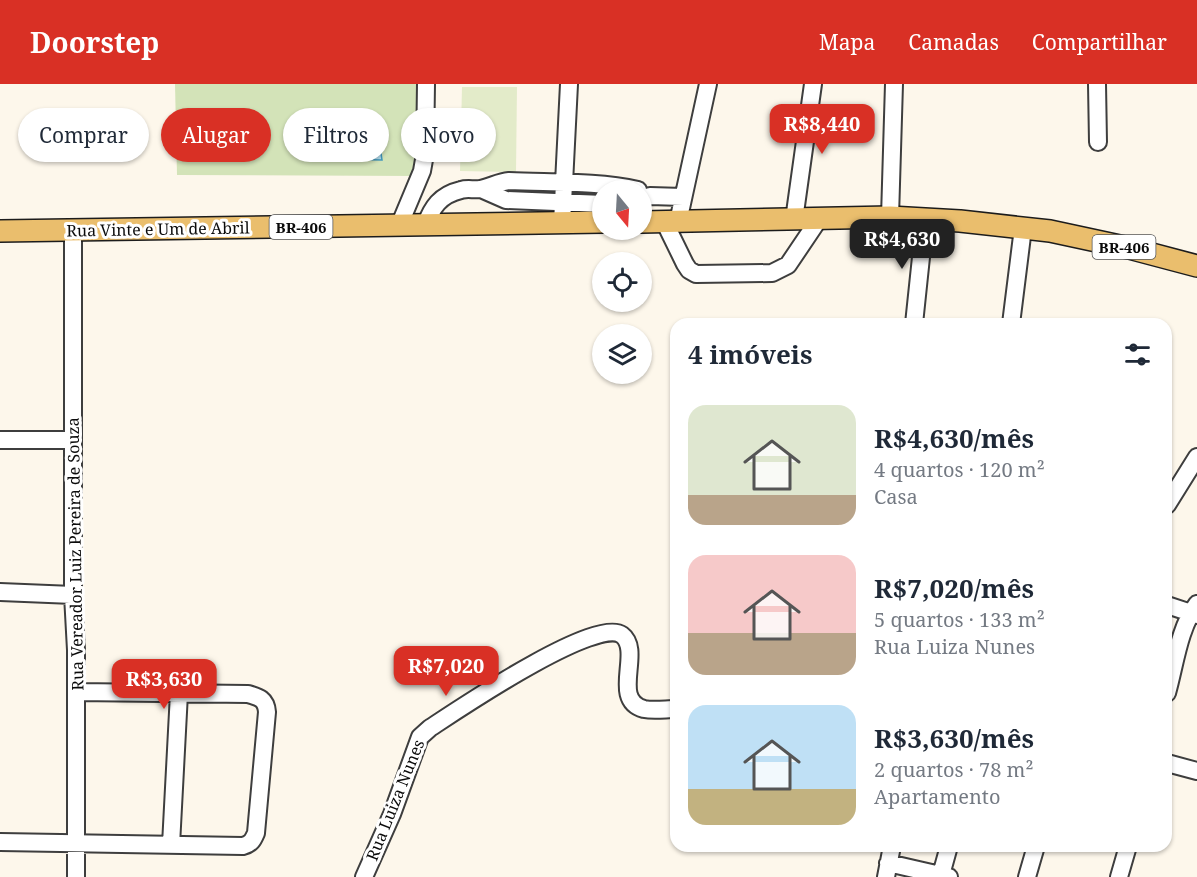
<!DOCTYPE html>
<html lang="pt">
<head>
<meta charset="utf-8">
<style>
	body { margin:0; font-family:"Noto Serif",serif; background:#f6f6f7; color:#1f2937; height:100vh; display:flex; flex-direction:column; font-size:22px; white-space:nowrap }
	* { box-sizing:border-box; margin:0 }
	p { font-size:20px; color:#747a83 }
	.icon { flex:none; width:33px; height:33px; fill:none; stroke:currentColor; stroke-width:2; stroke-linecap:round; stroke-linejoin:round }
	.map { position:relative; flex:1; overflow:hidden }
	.side { position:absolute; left:670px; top:234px; width:502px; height:534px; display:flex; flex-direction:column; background:#fff; border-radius:18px; box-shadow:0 2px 4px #0004 }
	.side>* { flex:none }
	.top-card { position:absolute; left:18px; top:24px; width:562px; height:54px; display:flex; gap:12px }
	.needle { width:39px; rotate:162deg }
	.controls { position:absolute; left:592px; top:96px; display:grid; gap:12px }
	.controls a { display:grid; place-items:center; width:60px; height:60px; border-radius:50%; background:#fff; box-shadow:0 2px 4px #0004; font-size:30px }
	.price { position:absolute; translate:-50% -51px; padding:0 14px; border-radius:12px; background:#d93025; color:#fff; font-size:20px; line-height:39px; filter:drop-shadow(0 2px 3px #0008) }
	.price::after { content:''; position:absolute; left:50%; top:36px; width:18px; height:14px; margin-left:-9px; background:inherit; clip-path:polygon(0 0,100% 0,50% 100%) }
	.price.on { background:#222; color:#fff }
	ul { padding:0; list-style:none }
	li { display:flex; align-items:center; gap:18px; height:150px; padding:0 18px }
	li span { display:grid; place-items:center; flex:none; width:168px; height:120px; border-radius:18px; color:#555 }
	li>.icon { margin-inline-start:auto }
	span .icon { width:72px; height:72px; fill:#fffc; stroke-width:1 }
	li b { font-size:26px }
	h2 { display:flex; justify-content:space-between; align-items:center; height:72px; padding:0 18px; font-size:26px }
	.chip { padding:0 21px; border-radius:27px; background:#fff; box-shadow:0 2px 4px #0004; font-size:21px; line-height:54px }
	.chip.on { background:#d93025; color:#fff }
	header { display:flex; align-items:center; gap:36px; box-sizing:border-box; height:84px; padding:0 30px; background:#d93025; color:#fff }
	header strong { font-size:28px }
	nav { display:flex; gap:33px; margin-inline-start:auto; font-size:21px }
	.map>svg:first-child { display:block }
</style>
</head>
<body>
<header>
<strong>Doorstep</strong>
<nav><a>Mapa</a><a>Camadas</a><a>Compartilhar</a></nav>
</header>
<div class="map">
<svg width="1197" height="793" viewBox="0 0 1197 793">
	<rect width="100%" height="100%" fill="#fdf7eb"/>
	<path fill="#d3e3b8" d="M175 0H419L416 92 177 91Z"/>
	<path fill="#e3ebc9" d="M462 3H517L516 88 460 87Z"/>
	<path fill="#b5dfef" stroke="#439abe" stroke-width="1.5" d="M336 53 379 56 382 76 336 75Z"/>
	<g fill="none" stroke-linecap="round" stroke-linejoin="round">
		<g stroke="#3e3e3e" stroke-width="20">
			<path id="minor" d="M1097 0 1098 58
				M481 105 506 116 603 120
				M642 115 650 112 683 113
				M890 133 894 0
				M794 136 813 0
				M664 137 685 180 689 186 696 190 772 189 788 181 819 135
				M678 138 708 0
				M562 139 569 0
				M399 142 422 87 425 70 426 0
				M425 142C432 123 440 111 461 106 467 104 474 106 480 105 490 103 499 98 509 97 551 99 597 97 638 106
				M73 146V511L76 566V793
				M914 240 925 135
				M1011 240 1023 144
				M0 356H73
				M1167 421 1197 373
				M0 508 73 511
				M1167 521 1197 531
				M1167 609C1175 581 1179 544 1197 520
				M1167 679 1197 687
				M0 758 243 762C251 760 253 756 256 749L267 628C266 615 259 613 248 610L76 608
				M171 761 179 609
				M888 779 949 793
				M941 791 949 762
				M364 793 392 730 420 653 430 644C456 627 596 532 622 551 643 567 610 616 644 625 654 627 666 625 676 625
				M886 793 892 762
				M1027 793 1036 762
				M1119 793 1128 762"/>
		</g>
		<g stroke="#1c1c1c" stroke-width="24">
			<path id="major" d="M642 138 890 133 960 137 1050 147 1129 164 1197 182
				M0 147 603 138"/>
		</g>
		<use href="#minor" stroke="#fff" stroke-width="16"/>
		<use href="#major" stroke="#eabe6d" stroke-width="21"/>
	</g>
	<g text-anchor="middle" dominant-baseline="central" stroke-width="6" stroke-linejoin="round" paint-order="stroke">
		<g fill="#fff" stroke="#545454" stroke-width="1.5">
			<rect x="269.5" y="131" width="63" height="24" rx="4.5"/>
			<rect x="1092.5" y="151" width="63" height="24" rx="4.5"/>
		</g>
		<g font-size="15" font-weight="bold" fill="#0b0b0b">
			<text x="301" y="143">BR-406</text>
			<text x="1124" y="163">BR-406</text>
		</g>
		<g font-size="16" fill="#0b0b0b" stroke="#fff">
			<text transform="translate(158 145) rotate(-1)">Rua Vinte e Um de Abril</text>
			<text transform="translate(75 470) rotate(-91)">Rua Vereador Luiz Pereira de Souza</text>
			<text transform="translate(395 716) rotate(-68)">Rua Luiza Nunes</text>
		</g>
	</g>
</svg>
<div class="controls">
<a><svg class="needle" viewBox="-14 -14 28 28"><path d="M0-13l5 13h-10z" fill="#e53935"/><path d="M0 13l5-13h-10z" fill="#747a83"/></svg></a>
<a><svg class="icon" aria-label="locate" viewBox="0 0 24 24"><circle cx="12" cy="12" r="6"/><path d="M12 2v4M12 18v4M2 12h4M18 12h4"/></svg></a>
<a><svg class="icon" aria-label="layers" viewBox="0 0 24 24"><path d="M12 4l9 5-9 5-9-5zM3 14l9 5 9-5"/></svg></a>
</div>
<b class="price" style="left:822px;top:71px">R$8,440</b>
<b class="price on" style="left:902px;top:186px">R$4,630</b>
<b class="price" style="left:446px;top:613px">R$7,020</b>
<b class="price" style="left:164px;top:626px">R$3,630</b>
<div class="top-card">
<a class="chip">Comprar</a>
<a class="chip on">Alugar</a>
<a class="chip">Filtros</a>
<a class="chip">Novo</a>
</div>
<section class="side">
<h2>4 imóveis<svg class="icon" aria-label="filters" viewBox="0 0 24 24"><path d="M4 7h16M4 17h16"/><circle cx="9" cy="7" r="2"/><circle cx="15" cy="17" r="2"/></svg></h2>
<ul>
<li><span style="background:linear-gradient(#dfe7d0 75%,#b9a48a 0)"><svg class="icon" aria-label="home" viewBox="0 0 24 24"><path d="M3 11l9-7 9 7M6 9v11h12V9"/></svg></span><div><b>R$4,630/mês</b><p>4 quartos · 120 m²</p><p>Casa</p></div></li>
<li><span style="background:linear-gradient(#f6c9c9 65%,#b9a48a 0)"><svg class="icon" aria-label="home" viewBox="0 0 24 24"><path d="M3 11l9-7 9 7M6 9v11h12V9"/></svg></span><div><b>R$7,020/mês</b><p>5 quartos · 133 m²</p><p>Rua Luiza Nunes</p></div></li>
<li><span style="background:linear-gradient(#bfe0f5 70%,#c2b280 0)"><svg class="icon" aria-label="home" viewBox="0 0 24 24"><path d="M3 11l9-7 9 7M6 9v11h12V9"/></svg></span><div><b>R$3,630/mês</b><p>2 quartos · 78 m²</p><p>Apartamento</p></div></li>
</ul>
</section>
</div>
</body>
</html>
